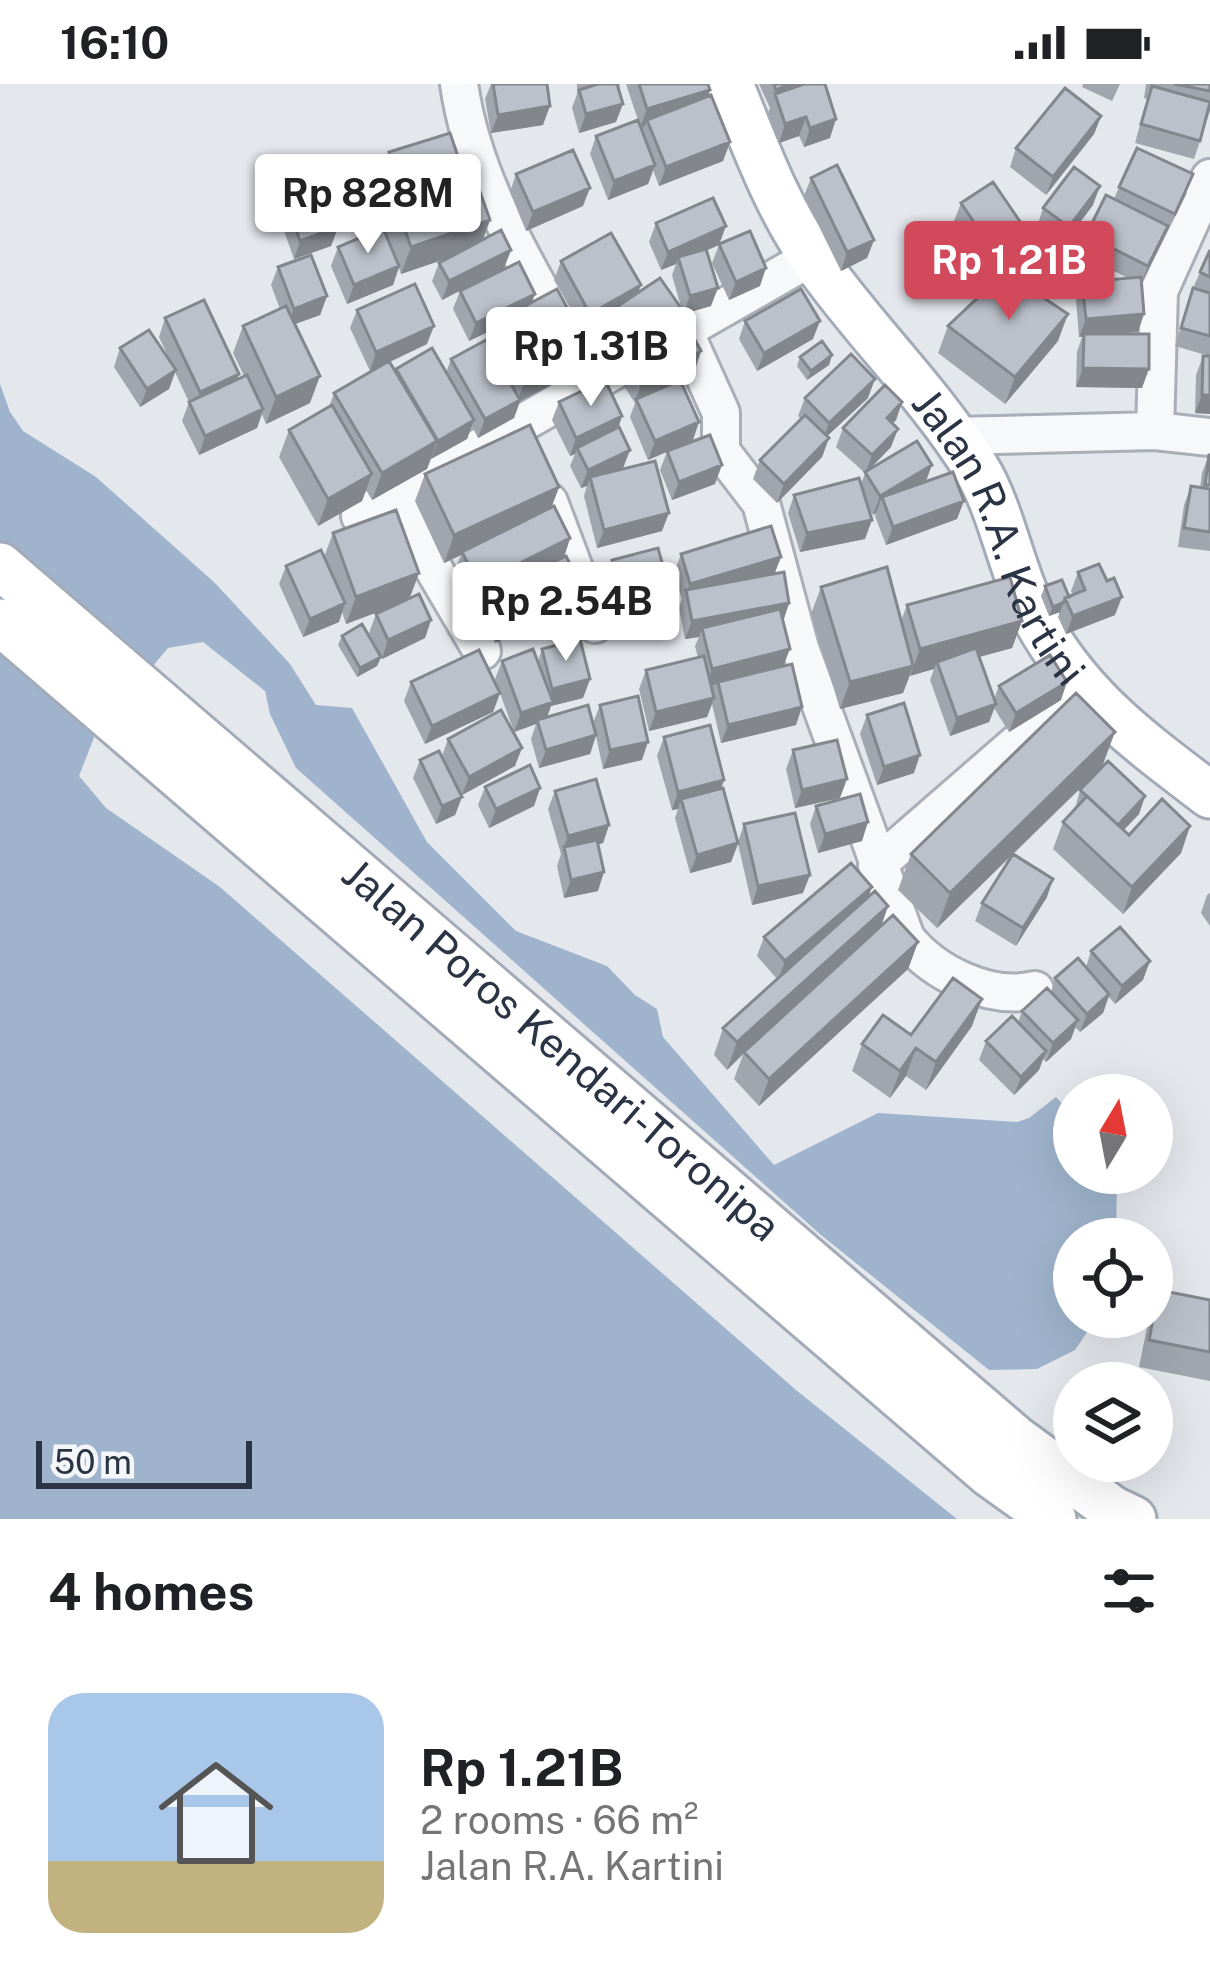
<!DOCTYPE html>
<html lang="en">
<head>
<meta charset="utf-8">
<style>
	body { margin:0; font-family:"Public Sans",sans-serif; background:#f2f2f2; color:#202124; height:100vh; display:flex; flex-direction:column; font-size:45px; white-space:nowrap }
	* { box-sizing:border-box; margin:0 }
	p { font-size:39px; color:#757577 }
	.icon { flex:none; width:66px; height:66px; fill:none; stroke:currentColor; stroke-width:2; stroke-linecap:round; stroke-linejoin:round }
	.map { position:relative; height:1435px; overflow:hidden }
	.drawer { display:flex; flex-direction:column; background:#fff; flex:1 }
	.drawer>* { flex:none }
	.needle { width:78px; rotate:10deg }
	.controls { position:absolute; left:1053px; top:990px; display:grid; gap:24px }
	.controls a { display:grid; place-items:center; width:120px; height:120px; border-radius:50%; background:#fff; box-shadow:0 12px 48px #0002; font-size:60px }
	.scale { position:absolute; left:36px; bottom:30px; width:216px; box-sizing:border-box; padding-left:12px; border:6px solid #2b3445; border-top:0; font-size:33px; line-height:42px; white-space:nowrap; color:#2b3445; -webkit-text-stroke:9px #f4f6f9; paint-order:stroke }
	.price { position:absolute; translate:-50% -102px; padding:0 27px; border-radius:12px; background:#fff; color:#222; font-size:39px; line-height:78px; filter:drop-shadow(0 3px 6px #0008) }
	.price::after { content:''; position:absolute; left:50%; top:72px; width:36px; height:27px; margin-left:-18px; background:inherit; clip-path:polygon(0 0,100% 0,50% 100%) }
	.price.on { background:#d1495b; color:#fff }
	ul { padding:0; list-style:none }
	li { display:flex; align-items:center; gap:36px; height:300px; padding:0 48px }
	li span { display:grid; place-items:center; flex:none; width:336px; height:240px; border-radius:36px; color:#555 }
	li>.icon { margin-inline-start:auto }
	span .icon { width:144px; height:144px; fill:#fffc; stroke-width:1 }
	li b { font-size:51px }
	h2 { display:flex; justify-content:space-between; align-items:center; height:144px; padding:0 48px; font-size:51px }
	.status { display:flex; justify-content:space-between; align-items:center; height:84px; padding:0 60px; background:#fff; direction:ltr }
	.status svg { height:33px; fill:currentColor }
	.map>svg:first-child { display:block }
</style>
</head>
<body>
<div class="status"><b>16:10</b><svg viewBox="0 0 49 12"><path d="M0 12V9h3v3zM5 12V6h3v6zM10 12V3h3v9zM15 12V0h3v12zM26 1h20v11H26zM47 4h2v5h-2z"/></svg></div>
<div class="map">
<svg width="1210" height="1435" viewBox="0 0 1210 1435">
	<rect width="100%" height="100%" fill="#e4e7ec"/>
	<path fill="#9fb4cc" d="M0 300 10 328 23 347 96 393 215 499 290 580 316 621 352 624 427 758 516 847 607 882 635 911 657 925 663 953 774 1081 878 1029 1017 1038 1029 1034 1056 1013 1074 1033V1089H1116L1117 1095 1116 1155H1074V1233H1097L1075 1266 1037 1285 989 1286 821 1151 296 684 270 630 265 607 203 558 168 564 95 651 79 692 106 724 220 803 796 1306 957 1435H0Z"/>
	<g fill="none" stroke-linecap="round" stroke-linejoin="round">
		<g stroke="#a9aeb7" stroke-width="42">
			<path id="minor" d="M459 0C473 96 521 171 567 255
				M684 247 721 329V367L761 419 800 564 906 854C933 889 990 917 1035 906
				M1155 347 1159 207 1210 94
				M953 352 1155 347 1210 353
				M392 414 482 567
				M549 418 595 540
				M360 432 812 173
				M877 781 1083 602"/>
		</g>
		<g stroke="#a3abb8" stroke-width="51">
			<g id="major">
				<path id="s1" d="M730 0C754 59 776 121 813 174 863 246 929 308 976 384 1001 424 1011 485 1033 529 1077 613 1138 656 1210 711"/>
				<path id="s2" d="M0 482 1017 1356 1112 1425 1133 1435"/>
				<path d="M0 538 990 1390 1053 1435"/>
			</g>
		</g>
		<use href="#minor" stroke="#f7f8fa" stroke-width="36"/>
		<use href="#major" stroke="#fff" stroke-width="45"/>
	</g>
	<path fill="#a1a5ae" d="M491 0H547L543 41 491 49 485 15Z
		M577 0H620L616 38 579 49 572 24 577 10Z
		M626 0H708L710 6 708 12 730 58 723 77 659 102 653 86 648 100 608 116 590 70 596 52 639 39Z
		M759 0H825L830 54 804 63 799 52 779 59 768 29 770 24Z
		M1083 0H1120L1112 17 1082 3Z
		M1146 0H1210V27L1194 75 1135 59 1147 15 1144 14Z
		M1101 32 1094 50 1046 111 1010 83 1016 64Z
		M389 68 464 90 490 136 483 156 511 166 504 184 442 216 432 197 439 179 448 174 401 190 399 184 393 201 347 220 331 182 338 163H391L384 142 386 137 368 143 354 99 360 80 384 81Z
		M516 90 583 122 526 147 510 108Z
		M811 94 874 156 867 174 841 187 804 112Z
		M1119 103 1187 109 1142 199 1138 248 1118 250 1142 304 1076 303 1077 268 1082 253H1079L1076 216 1082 198 1128 194 1080 170 1086 151 1114 115Z
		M961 119 1023 142 1016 160 984 181 954 137Z
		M1093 121 1062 162 1037 143 1043 124Z
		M288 122 338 143 331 162 294 175 282 141Z
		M656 139 720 160 760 202 729 216 712 179 719 161 707 166 711 222 683 230 672 191 676 180 661 186 649 158Z
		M1210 166V330L1195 329 1196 291 1203 272H1209L1175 262 1193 204Z
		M561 177 638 209 674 242 607 286 588 256 592 243 584 248 554 196Z
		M278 183 327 212 320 231 295 240 310 319 266 340 262 330 257 344 199 371 182 337 189 318 175 288 169 305 140 323 114 283 120 264 171 279 159 253 165 234 239 290 237 296 244 292 233 269 243 242 280 225 271 201Z
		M460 207 535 210 531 219 587 260 577 287 520 317 514 334 478 354 472 342 467 355 431 375 427 385 372 416 366 406 362 417 318 442 279 373 289 346 329 323 334 309 382 281 370 287 350 244 357 226 427 260 390 278 395 287 446 289 451 275 489 260 494 245 469 257 453 225Z
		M745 237 813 255 757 287 739 255Z
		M948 242 1058 257 1005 320 938 269Z
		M832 271 829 281 807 296 797 282 800 273Z
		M626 275 695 286 666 302 693 356 668 367 715 400 672 416 660 386 667 368 648 376 630 333 635 319 619 294Z
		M805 314H868L827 352 829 354 822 373 777 419 753 395 760 376 801 335 798 332Z
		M559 318 622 332 618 344 630 366 623 384 662 447 597 464 584 412 587 402 581 404 570 382 575 370 570 372 552 336Z
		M902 318 896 336 892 340 891 363 869 385 926 397 957 435 886 461 875 432 876 429 873 431 867 421 865 455 800 468 788 429 794 411 861 400 865 389 836 363 843 344Z
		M1209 371 1210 467 1178 463 1184 421 1191 402 1200 404 1202 389Z
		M425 390 559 403 551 424 570 454 564 473 574 521 495 559 480 529 487 511 471 519 455 487 461 471 444 479 415 417Z
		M333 449 410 514 431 536 425 554 382 575 381 573 377 582 357 593 338 561 342 552 381 572 369 549 376 530 389 524 346 540 342 528 339 538 303 553 279 500 286 482 324 473Z
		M681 470 781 473 774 490 789 519 783 537 784 582 796 641 721 659 712 620 707 633 649 647 639 605 646 586 698 574 695 562 699 553 685 555 679 524 682 515 674 489Z
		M612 476 665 489 659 508 611 520 605 495Z
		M1078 488 1115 531 1066 550 1058 533 1060 528 1049 532 1041 512 1045 502 1069 513 1073 511 1071 507Z
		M821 503 901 537 907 521 1022 537 1012 564 979 573 994 615 999 602 1061 616 1009 648 994 624 989 638 950 652 930 596 934 585 910 591 903 609 840 625 811 530Z
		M542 565 590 595 583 614 551 622 547 633 593 639 600 621 642 676 603 685 596 652 590 670 539 684 531 655 536 640 514 648 500 609 493 628 425 660 404 617 411 598 500 608 495 595 502 577H538Z
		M867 631 914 689 877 701 860 650Z
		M664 653 724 696 721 705 738 758 744 740 803 809 752 821 738 760 731 778 690 789 675 734 678 725 672 726 657 672Z
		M448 655 515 682 462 711 453 695 462 713 455 731 436 740 413 694 420 676 442 672Z
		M793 666 840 714 795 724 786 685Z
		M1102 683 1145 712 1139 730 1124 746 1129 751 1190 742 1181 769 1123 830 1053 765 1063 738 1075 725 1080 706 1102 683 1013 770 1047 813 1016 862 975 837 982 819 1012 771 937 844 898 806 911 770Z
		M485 703 540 704 534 722 489 744 478 721Z
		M555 707 609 741 603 759 598 760V807L564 814 557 782 561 770 548 725Z
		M816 722 862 757 818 769 810 740Z
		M1210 809V842L1201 829 1207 811Z
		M868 814 888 822 881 841 918 858 908 885 759 1022 734 995 743 971 727 986 714 971 723 944 777 895 757 872 764 853Z
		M1091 867 1143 896 1115 920 1109 913 1103 929 1080 948 1075 943 1071 955 1046 978 1043 975 1039 986 1014 1011 979 976 986 957 1018 939 1022 927 1051 908 1055 894 1086 883Z
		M972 942 926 1006 906 992 890 1014 852 987 862 960Z
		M1159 1206 1210 1216V1297L1139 1283 1149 1233H1152V1225Z"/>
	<path fill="#83868d" d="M790 0H807L775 10 770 25 776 6Z
		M710 6 704 24 647 36 645 42 640 44 647 25Z
		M623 20 616 38 579 49 586 30Z
		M550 22 543 41 491 49 498 31Z
		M1101 32 1094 50 1046 111 1053 93Z
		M806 33 799 52 779 59 785 40Z
		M836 35 830 54 804 63 810 44Z
		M730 58 723 77 659 102 666 83Z
		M655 81 648 100 608 116 614 97Z
		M1100 102 1093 121 1062 162 1069 143Z
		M590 104 583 122 526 147 533 128Z
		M393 118 386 137 368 143 375 124Z
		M490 136 480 163 401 190 411 163Z
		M726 142 719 161 680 178 678 173 676 180 661 186 668 168Z
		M1023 142 1016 160 984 181 991 163Z
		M1168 142 1161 160 1141 200 1148 182Z
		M338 143 331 162 294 175 300 157Z
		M874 156 867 174 841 187 847 168Z
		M511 166 504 184 442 216 449 197Z
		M399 182 393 201 347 220 354 201Z
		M766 184 760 202 729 216 736 198Z
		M641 201 634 220 594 238 592 243 584 248 590 230Z
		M718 204 711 222 683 230 690 212Z
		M535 210 528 229 497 237 494 245 469 257 476 239Z
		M327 212 320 231 287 243 294 225Z
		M681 224 674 242 607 286 614 268Z
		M1068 230 1058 257 1005 320 1015 293Z
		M1144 230 1138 248 1079 253 1086 235Z
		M820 237 813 255 757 287 764 269Z
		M434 242 427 260 370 287 376 268Z
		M587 260 577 287 520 317 514 334 478 354 485 335 517 318 527 291Z
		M701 267 695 286 638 318 636 315 634 320 641 301Z
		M832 271 829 281 807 296 811 287Z
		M1083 284 1149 285 1142 304 1076 303Z
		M176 286 169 305 140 323 147 305Z
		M239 290 233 308 193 326 200 308Z
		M320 292 310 319 266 340 276 313Z
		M875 295 868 314 822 357 829 339Z
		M1202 311H1210V330L1195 329Z
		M902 318 896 336 880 353 887 334Z
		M263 325 257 344 199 371 205 352Z
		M622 332 616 350 577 364 575 370 570 372 576 354Z
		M474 336 467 355 431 375 438 357Z
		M699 338 693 356 648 376 655 357Z
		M898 345 891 363 865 390 872 371Z
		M829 354 822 373 777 419 784 400Z
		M437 357 427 385 372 416 382 389Z
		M630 366 623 384 590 393 587 402 581 404 588 386Z
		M722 381 715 400 672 416 679 398Z
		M932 381 925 400 882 413 876 429 873 431 880 412Z
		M372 390 362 417 318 442 328 415Z
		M559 403 549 430 444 479 454 451Z
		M964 417 957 435 886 461 893 443Z
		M669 429 662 447 597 464 604 446Z
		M872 436 865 455 800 468 807 449Z
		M570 454 564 473 471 519 478 500Z
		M781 473 774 491 686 510 690 500Z
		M419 489 409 516 346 540 356 513Z
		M665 489 659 508 611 520 618 501Z
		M581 502 574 521 495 559 502 541Z
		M1122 513 1115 531 1066 550 1073 532Z
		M1064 518 1060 528 1049 532 1053 523Z
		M345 519 339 538 303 553 310 535Z
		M789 519 783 538 702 544 699 553 685 555 692 537Z
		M431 536 425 554 382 575 388 556Z
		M1022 537 1012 564 939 584 937 578 934 585 910 592 920 565Z
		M790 565 783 583 705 603 712 585Z
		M381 573 377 582 357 593 360 584Z
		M913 582 903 609 840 625 850 598Z
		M590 595 583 614 551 622 546 636H537L536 640 514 648 521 629 547 620 552 605Z
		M1067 598 1061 616 1009 648 1016 629Z
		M500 609 493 628 425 660 432 642Z
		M714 614 707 633 649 647 656 628Z
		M996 620 989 638 950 652 957 634Z
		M802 623 796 641 721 659 728 641Z
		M1115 648 1102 683 937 844 950 809Z
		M596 651 590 670 539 684 546 666Z
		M648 658 642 676 603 685 610 666Z
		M522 664 515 682 462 711 469 693Z
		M920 671 914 689 877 701 884 683Z
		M847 695 840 714 795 724 802 706Z
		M724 696 717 715H681L678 725 672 726 678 708Z
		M540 704 534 722 489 744 496 725Z
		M1145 712 1139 730 1111 759 1118 741Z
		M462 713 455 731 436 740 442 722Z
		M868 738 862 757 818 769 825 750Z
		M609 741 603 759 565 769 564 763 561 770 568 752Z
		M1190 742 1181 769 1123 830 1132 803Z
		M738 759 731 778 690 789 697 771Z
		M604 788 598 807 564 814 571 796Z
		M810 791 803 809 752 821 758 802Z
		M1053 795 1047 813 1016 862 1023 844Z
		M872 803 865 821 778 896 785 877Z
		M888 822 879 849 744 968 727 986 737 958Z
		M918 858 908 885 759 1022 769 995Z
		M1150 877 1143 896 1115 920 1122 902Z
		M1109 910 1103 929 1080 948 1087 930Z
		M982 915 972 942 926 1006 936 978Z
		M1078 936 1071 955 1046 978 1053 959Z
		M916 964 906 992 890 1014 900 987Z
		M1046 967 1039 986 1014 1011 1021 993Z"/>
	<path fill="#bbc0ca" stroke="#83868d" stroke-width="3" d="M493 0H547L550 22 498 31Z
		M598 0H617L623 20 586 30 579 6Z
		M639 0H708L710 6 647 25Z
		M774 0H790L776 6Z
		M804 0H825L836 35 810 44 806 33 785 40 775 10Z
		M1174 0H1210V7Z
		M1152 2 1210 18 1200 57 1141 40Z
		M1065 4 1101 32 1053 93 1016 64Z
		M711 11 730 58 666 83 647 36Z
		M638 36 655 81 614 97 596 52Z
		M450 49 464 90 403 110 389 68Z
		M1137 64 1193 90 1175 130 1119 103Z
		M573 66 590 104 533 128 516 90Z
		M382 74 395 115V118L375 124 360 80Z
		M837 81 874 156 847 168 811 94Z
		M1074 83 1100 102 1069 143 1043 124Z
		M473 88 490 136 411 163 394 115Z
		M993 98 1023 142 991 163 961 119Z
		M326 110 338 143 300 157 288 122Z
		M1106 111 1168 142 1148 182 1086 151Z
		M713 114 726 142 668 168 656 139Z
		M383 144 399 182 354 201 338 163Z
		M501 146 511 166 449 197 439 179Z
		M750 147 766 184 736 198 719 160Z
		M611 149 641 201 590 230 561 177Z
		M706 165 718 204 690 212 678 173Z
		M1210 166V193L1200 188Z
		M311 171 327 212 294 225 278 183Z
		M519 178 535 210 476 239 460 207Z
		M1005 188 1068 230 1015 293 948 242Z
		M1141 193 1144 230 1086 235 1082 198Z
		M660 194 681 224 614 268 594 238Z
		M415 200 434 242 376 268 357 226Z
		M1193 204 1210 209V252L1181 244Z
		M557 205 587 260 527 291 497 237Z
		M801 205 820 237 764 269 745 237Z
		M204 216 239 290 200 308 165 234Z
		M286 222 320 292 276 313 243 242Z
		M687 241 701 267 641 301 626 275Z
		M149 246 176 286 147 305 120 264Z
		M1084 250H1149V285L1083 284Z
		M486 256 520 316 485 335 451 275Z
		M822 257 832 271 811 287 800 273Z
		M432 264 474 336 438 357 396 285Z
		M851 270 875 295 829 339 805 314Z
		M1203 272H1210V311H1202Z
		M389 277 437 357 382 389 334 309Z
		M247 291 263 325 205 352 189 318Z
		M605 296 622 332 576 354 559 318Z
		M680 296 699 338 655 357 636 315Z
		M885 301 902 318 887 334 898 345 872 371 843 344Z
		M332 321 372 390 328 415 289 346Z
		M805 331 829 354 784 400 760 376Z
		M530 341 559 403 454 451 425 390Z
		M619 343 630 366 588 386 577 364Z
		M710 351 722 381 679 398 667 367Z
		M917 357 932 381 880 412 865 388Z
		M1209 371H1210V401H1205Z
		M655 377 669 429 604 446 590 393Z
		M953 388 964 417 893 443 882 413Z
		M859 394 872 436 807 449 794 411Z
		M1191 402 1210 405V448L1184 444Z
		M554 422 570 454 478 500 462 468Z
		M396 426 419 489 356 513 333 449Z
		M771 442 781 473 690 500 681 470Z
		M658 464 665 489 618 501 612 476Z
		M321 466 345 519 310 535 286 482Z
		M566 472 581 502 502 541 487 511Z
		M1099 480 1107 497 1114 494 1122 513 1073 532 1065 514 1085 506 1078 488Z
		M887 483 913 582 850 598 821 503Z
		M784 488 789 519 692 537 686 506Z
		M1010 493 1022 537 920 565 907 521Z
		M1062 496 1069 513 1065 514 1064 518 1053 523 1045 502Z
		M419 510 431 536 388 556 376 530Z
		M780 525 790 565 712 585 702 544Z
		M362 540 381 573 360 584 342 552Z
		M580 555 590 595 552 605 542 565Z
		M976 564 996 620 957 634 937 578Z
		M533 565 553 618 521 629 502 577Z
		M479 566 500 609 432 642 411 598Z
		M1050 571 1067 598 1016 629 999 602Z
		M704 572 714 614 656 628 646 586Z
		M792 580 802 623 728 641 718 598Z
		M1076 609 1115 648 950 809 911 770Z
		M638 612 648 658 610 666 600 621Z
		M904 619 920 671 884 683 867 631Z
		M588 621 596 651 546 666 537 636Z
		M501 626 522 664 469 693 448 655Z
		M710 641 724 696 678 708 664 653Z
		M837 656 847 695 802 706 793 666Z
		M439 667 462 713 442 722 420 676Z
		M1108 677 1145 712 1118 741 1080 706Z
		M530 681 540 704 496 725 485 703Z
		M596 695 609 741 568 752 555 707Z
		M723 704 738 759 697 771 681 715Z
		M860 710 868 738 825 750 816 722Z
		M1087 712 1129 751 1162 715 1190 742 1132 803 1063 738Z
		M795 729 810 791 758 802 744 740Z
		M597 756 604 788 571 796 564 763Z
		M1013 770 1053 795 1023 844 982 819Z
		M851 779 872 803 785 877 764 853Z
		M875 807 888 822 737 958 723 944Z
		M893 831 918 858 769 995 744 968Z
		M1120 843 1150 877 1122 902 1091 867Z
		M1078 874 1109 910 1087 930 1055 894Z
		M953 894 982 915 936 978 916 964 900 987 862 960 883 931 911 951Z
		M1047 904 1078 936 1053 959 1022 927Z
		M1012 932 1046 967 1021 993 986 957Z
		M1159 1206 1210 1216V1268L1149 1256Z"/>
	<g text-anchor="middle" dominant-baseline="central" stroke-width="9" stroke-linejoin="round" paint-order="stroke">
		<g font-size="42" fill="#2b3445" stroke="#f4f6f9">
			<text stroke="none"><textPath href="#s1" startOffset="531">Jalan R.A. Kartini</textPath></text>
			<text stroke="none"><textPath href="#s2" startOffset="741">Jalan Poros Kendari-Toronipa</textPath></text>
		</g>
	</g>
</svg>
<div class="controls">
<a><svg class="needle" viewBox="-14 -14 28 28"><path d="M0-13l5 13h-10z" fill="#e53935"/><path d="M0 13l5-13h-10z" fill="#757577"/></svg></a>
<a><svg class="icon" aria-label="locate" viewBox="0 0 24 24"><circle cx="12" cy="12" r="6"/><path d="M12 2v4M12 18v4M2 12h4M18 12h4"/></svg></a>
<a><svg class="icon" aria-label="layers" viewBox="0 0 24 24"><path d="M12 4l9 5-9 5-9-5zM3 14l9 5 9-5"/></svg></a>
</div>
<div class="scale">50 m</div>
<b class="price" style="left:368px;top:172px">Rp 828M</b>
<b class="price on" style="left:1009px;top:239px">Rp 1.21B</b>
<b class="price" style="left:591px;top:325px">Rp 1.31B</b>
<b class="price" style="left:566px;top:580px">Rp 2.54B</b>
</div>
<section class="drawer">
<h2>4 homes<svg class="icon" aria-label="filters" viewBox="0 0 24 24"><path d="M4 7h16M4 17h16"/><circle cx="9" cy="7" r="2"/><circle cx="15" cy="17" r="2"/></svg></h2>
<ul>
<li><span style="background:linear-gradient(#a9c7e8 70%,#c2b280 0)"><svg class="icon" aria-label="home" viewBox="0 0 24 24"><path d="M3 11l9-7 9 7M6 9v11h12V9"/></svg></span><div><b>Rp 1.21B</b><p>2 rooms · 66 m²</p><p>Jalan R.A. Kartini</p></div></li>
</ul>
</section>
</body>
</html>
